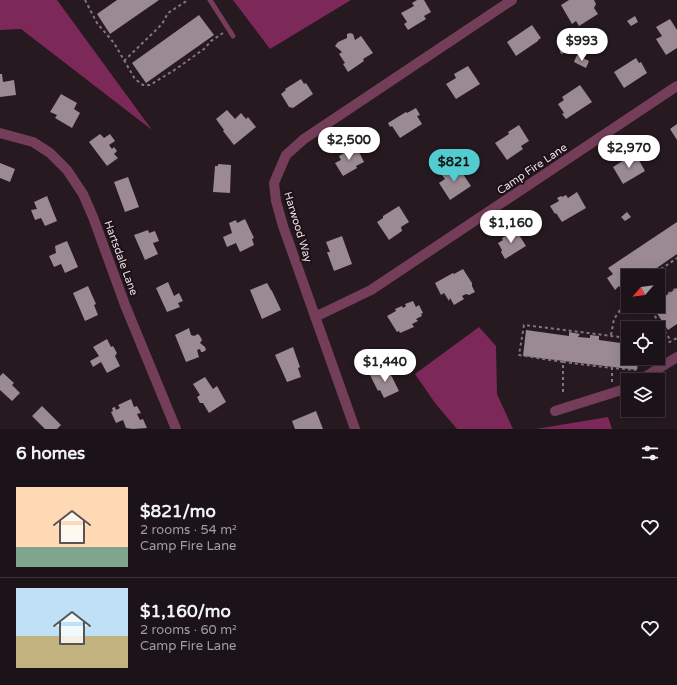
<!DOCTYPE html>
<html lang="en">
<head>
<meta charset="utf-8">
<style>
	body { margin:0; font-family:"Varela Round",sans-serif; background:#292025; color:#f1f3f6; height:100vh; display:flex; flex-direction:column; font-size:15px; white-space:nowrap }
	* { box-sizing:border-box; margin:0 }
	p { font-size:13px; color:#a09ea2 }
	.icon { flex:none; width:22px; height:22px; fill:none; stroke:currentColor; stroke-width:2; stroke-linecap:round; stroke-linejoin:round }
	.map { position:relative; height:429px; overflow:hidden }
	.drawer { display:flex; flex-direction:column; background:#1c1318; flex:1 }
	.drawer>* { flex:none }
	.needle { width:26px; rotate:242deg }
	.buttons { position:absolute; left:621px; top:269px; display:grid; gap:8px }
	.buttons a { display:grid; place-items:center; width:44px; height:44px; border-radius:0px; background:#1c1318; box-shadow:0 4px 16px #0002,0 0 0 1px #3a3237; font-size:20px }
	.price { position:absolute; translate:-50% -34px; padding:0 9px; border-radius:14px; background:#fff; color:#222; font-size:13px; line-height:26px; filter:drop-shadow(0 1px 2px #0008) }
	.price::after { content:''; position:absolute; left:50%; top:24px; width:12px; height:9px; margin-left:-6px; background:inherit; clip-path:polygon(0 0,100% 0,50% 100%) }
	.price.on { background:#52ccd0; color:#111 }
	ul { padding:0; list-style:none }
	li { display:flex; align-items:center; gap:12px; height:100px; padding:0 16px }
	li+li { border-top:1px solid #3a3237 }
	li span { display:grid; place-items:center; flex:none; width:112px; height:80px; border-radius:0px; color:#555 }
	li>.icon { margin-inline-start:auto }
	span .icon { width:48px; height:48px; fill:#fffc; stroke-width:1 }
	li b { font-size:17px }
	h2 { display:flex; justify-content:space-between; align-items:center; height:48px; padding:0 16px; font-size:17px }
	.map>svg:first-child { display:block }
</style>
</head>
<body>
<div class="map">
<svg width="677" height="429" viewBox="0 0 677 429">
	<rect width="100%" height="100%" fill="#261920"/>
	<path fill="#7c2959" d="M0 0H57L152 130 21 29 0 30Z
		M233 0H351L270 49Z
		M479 327 496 346 497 394 513 429H457L435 403 415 374Z
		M608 417 612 429H536Z"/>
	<path fill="#9b8a92" d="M117 0H159L110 34 97 14Z
		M417 0H424L431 12 424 16 426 19 408 30 404 24 407 22 401 13 414 6 412 3Z
		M569 0H594L596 4 594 8 598 14 579 26 576 21 572 24 561 5Z
		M199 15 214 35 146 83 132 63Z
		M635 16 638 22 631 26 627 21Z
		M670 19 677 30V48L666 55 656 39 662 36 656 27Z
		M532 25 541 38 538 40V41L516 56 507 42Z
		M350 33 353 34 355 40 361 36 373 53 363 59 364 61 348 72 343 64 345 63 339 54 342 52 335 46 338 42 347 38V34Z
		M564 44 567 52 561 54 558 46Z
		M577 55 589 61 586 68 574 62Z
		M636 58 639 63 641 62 647 73 624 88 614 72Z
		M468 66 480 84 456 99 446 84 456 78 454 74Z
		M0 74H2L3 82 14 80 16 95 0 97Z
		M301 79 304 84 306 83 313 94 293 108 289 107 281 94 286 90 285 89Z
		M580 85 592 102 566 119 562 114 564 113 558 104 564 100 562 97Z
		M61 94 77 103 74 109 80 113 72 128 55 118 57 115 50 112Z
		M416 108 420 115 417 116 422 124 400 138 392 126 390 127 388 123 406 112 407 113Z
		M227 110 235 119 241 113 246 119 248 117 256 127 234 145 223 131 224 130 216 119Z
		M677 124V140L670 129Z
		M519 125 529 141 521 146 523 149 507 160 495 143 509 134 508 132Z
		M100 134 104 138 110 134 115 141 109 145 112 149 114 147 117 151 114 154 118 158 107 166 89 142Z
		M356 146 364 162 356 166 357 168 343 176 335 163 341 160 339 156Z
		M636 155 645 171 623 184 613 167 629 157V159Z
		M0 163 15 169 10 182 0 178Z
		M218 164 231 165 230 193 213 192 215 166H218Z
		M452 166 454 170 459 168 471 186 450 200 439 183 445 179 441 174Z
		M128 177 139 207 125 212 114 182Z
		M577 192 586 208 562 222 556 213 555 214 550 206 559 201 557 198 561 196 562 197 566 195 568 198Z
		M47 196 57 221 45 226 41 218 35 220 31 210 37 209 34 202Z
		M399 206 409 222 401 227 402 231 389 240 377 222 383 218V216Z
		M627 212 631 217 625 221 621 217Z
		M245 219 254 238 252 239 254 245 240 252 236 243 227 247 223 237 232 233 229 223 236 220 237 223Z
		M677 222V254L651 272 653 274 649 276H628V287L623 291 619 286 615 290 607 278 613 274 608 268Z
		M148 230 149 233 155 231 159 241 153 243 158 254 145 260 134 235Z
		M516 230 526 246 505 259 501 252 502 250 498 243 503 240 502 238Z
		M342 236 352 264 334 271 327 252H330L326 242Z
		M67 241 78 267 65 273 61 264 54 267 49 256 56 253 55 246Z
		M463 269 472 283V286L475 292 469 295 466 294 462 296 464 299 454 305 450 298 449 301 444 293 441 295 435 283 453 273 454 274Z
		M168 282 174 296 179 293 183 301 178 303 180 307 167 312 156 288Z
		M267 283 271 290 272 291 281 310 262 319 250 290Z
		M88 286 96 304 94 305 98 315 85 321 73 293Z
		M677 288V324L668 330 652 306H658V301Z
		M413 301 416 307 419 305 423 313 421 314 422 316 416 319 418 321 412 324 414 327 400 333 399 331 397 332 387 316 396 311 395 309 402 306 403 308 406 306 405 304Z
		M189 328 191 335 194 336 198 334 200 336 202 340 200 343 205 347 206 350 203 352H201L200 349 197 350 199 357 186 362 175 335Z
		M526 330 569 336V332L580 334 578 337 590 338V335L599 336V340L628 344V358H639L637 370 523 356Z
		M107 339 111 347 113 346 117 353 115 356 120 366 107 373 101 362 93 367 90 361 99 356 93 347Z
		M293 347 300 367 298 368 301 377 287 382 275 355Z
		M387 367 399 391 384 398 380 390 378 391 370 375Z
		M3 373 14 383 12 385 20 393 12 401 0 390V376Z
		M205 377 213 389 217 386 226 402 209 413 203 403H200L197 397 200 395 193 384Z
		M131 399 134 407 137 406 141 413 137 414 140 420 143 419 147 428 133 429 126 428 123 420 116 423 111 412 113 411 112 408 115 407 116 410 120 408 118 405Z
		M42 406 61 425 57 429H45L32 416Z
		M316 411 323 429H295L292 421Z"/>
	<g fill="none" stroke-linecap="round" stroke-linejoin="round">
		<path stroke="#84787e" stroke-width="2" stroke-dasharray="3 3" stroke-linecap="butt" d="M85 0 97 23 114 43 135 79 143 85H150L176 69 204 49 211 41 223 33
			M124 61 156 30 162 24 168 13 188 0
			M651 276 677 258
			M658 300 677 288
			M650 306 649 307 671 341
			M611 335 614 319 625 303 627 294
			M658 348 677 338
			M563 362 612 368
			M645 365 646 358
			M612 382V368L636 370
			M563 392V362L519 355 524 325 628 338"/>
		<path stroke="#743e5a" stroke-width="5" d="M210 0 233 36"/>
		<path stroke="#743e5a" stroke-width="10" d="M0 133 33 142 50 153 67 170 83 194 93 217 125 305 176 429
			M315 317 371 290 677 86
			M640 380 677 357
			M555 411 628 388
			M355 429 283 226 276 201 274 183 286 155 304 139 512 0"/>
	</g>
	<g text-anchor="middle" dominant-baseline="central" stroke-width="4" stroke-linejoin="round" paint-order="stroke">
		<g font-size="11" fill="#e8dee3" stroke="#1d1016">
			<text transform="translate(532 169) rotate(-34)">Camp Fire Lane</text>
			<text transform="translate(298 227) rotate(73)">Harwood Way</text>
			<text transform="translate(121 258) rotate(70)">Hartsdale Lane</text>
		</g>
	</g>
</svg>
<div class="buttons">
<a><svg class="needle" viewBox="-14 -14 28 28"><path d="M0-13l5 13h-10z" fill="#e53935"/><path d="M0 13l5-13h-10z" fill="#a09ea2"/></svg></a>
<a><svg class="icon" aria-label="locate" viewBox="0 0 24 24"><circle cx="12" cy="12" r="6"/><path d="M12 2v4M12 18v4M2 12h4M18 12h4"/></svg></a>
<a><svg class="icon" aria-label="layers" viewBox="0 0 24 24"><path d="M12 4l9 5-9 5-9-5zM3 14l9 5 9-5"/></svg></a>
</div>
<b class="price" style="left:582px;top:62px">$993</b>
<b class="price" style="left:349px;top:161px">$2,500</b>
<b class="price" style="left:629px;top:169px">$2,970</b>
<b class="price on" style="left:454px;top:183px">$821</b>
<b class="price" style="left:511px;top:244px">$1,160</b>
<b class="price" style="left:385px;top:383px">$1,440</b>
</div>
<section class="drawer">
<h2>6 homes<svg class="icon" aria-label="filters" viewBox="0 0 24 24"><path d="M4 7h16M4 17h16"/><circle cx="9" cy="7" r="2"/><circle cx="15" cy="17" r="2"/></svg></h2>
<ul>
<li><span style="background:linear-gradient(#ffd9b3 75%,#7fa58c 0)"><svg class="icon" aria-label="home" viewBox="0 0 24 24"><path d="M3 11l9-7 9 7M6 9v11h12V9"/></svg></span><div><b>$821/mo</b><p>2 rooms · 54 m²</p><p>Camp Fire Lane</p></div><svg class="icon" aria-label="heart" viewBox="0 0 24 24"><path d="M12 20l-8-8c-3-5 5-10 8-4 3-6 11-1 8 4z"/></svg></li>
<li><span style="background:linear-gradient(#bfe0f5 60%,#c2b280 0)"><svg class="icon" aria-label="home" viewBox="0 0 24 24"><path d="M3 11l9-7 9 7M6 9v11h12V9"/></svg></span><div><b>$1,160/mo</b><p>2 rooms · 60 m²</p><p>Camp Fire Lane</p></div><svg class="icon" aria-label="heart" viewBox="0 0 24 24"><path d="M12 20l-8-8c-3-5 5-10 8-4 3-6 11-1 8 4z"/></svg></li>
</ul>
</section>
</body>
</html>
